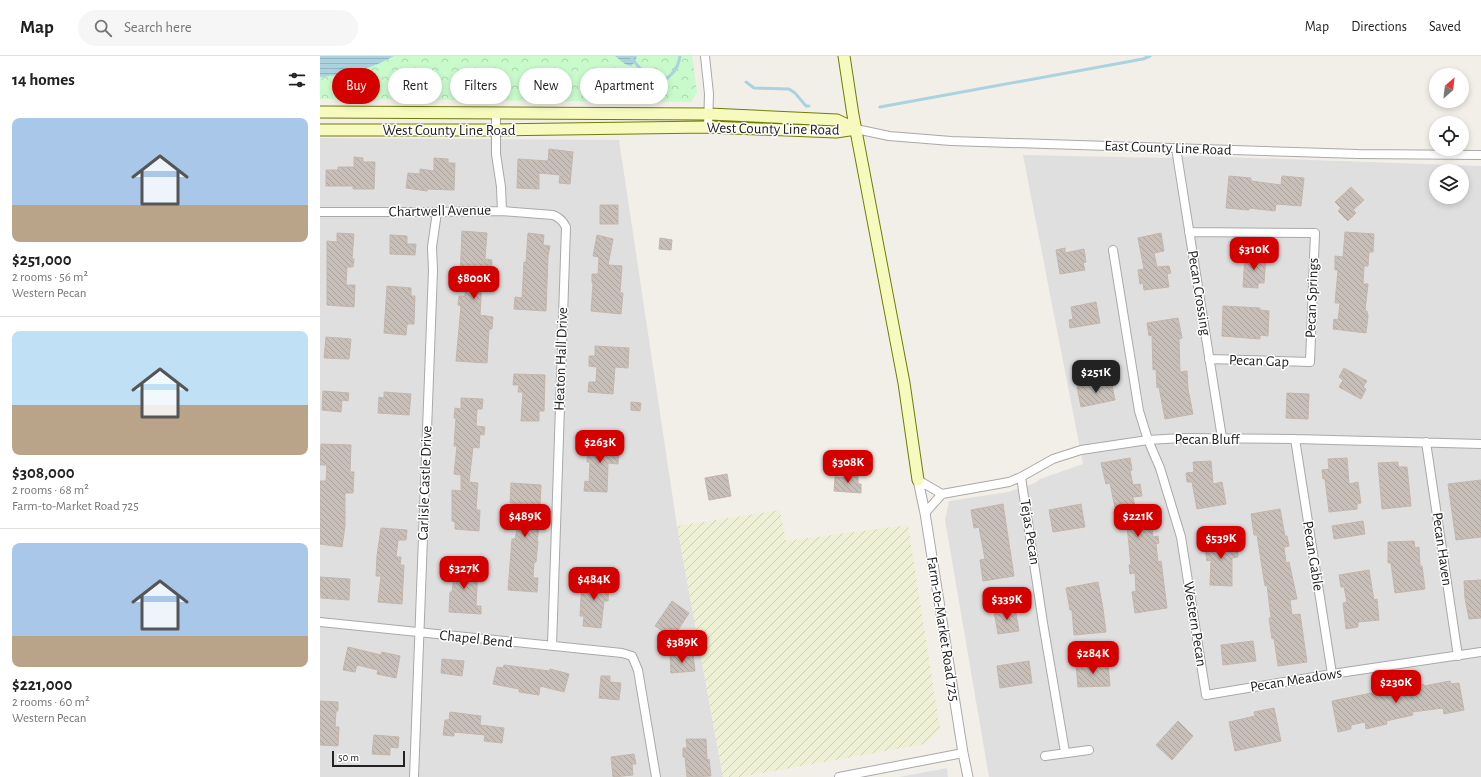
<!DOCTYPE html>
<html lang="en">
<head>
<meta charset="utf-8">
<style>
	body { margin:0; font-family:"Alegreya Sans",sans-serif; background:#f6f6f6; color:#222; height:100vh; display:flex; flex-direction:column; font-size:15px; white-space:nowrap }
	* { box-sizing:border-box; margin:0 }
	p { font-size:13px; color:#767676 }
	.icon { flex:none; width:22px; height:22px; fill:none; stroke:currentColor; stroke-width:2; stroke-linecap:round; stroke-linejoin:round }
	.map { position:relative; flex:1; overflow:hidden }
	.panel { display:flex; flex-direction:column; background:#fff; width:320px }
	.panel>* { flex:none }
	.guide { position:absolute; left:12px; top:12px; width:380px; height:36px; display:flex; gap:8px }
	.needle { width:26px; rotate:28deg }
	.buttons { position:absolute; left:1109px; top:12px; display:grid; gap:8px }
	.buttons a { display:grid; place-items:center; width:40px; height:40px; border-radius:50%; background:#fff; box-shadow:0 2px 6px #0003; font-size:20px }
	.scale { position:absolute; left:12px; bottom:10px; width:73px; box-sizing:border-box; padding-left:4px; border:2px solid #222; border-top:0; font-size:11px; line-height:14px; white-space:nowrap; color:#222; -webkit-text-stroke:3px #fff; paint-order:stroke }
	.price { position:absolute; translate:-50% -34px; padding:0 9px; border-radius:8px; background:#d40000; color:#fff; font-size:13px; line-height:26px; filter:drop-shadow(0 1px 2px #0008) }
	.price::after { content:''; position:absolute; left:50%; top:24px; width:12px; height:9px; margin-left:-6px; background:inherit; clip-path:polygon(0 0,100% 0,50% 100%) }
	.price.current { background:#222; color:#fff }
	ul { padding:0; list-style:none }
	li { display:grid; align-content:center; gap:8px; height:212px; padding:0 12px }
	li+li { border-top:1px solid #e0e0e0 }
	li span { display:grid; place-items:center; height:124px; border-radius:8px; color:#555 }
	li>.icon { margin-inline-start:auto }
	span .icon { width:72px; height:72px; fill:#fffc; stroke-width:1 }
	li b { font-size:17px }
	h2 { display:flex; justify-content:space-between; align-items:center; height:48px; padding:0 12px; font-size:17px }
	.chip { padding:0 14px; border-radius:18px; background:#fff; box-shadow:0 2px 6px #0003; font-size:14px; line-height:36px }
	.chip.current { background:#d40000; color:#fff }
	header { display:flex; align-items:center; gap:24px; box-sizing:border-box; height:56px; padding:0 20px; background:#fff; border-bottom:1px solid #e0e0e0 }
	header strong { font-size:19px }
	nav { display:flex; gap:22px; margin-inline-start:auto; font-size:14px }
	.search { width:280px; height:36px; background:#f6f6f6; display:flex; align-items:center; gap:10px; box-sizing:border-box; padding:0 14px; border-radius:22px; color:#767676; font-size:15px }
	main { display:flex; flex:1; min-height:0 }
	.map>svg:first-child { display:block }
</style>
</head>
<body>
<header>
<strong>Map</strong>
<div class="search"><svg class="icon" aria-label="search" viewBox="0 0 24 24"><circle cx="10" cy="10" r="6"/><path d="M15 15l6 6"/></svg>Search here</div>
<nav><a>Map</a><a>Directions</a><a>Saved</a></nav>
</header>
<main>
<section class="panel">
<h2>14 homes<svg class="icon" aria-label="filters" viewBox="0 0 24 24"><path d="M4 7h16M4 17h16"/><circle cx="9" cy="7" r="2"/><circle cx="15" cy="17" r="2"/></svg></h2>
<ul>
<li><span style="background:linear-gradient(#a9c7e8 70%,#b9a48a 0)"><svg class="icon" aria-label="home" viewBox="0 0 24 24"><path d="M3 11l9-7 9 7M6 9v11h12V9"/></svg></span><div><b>$251,000</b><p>2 rooms · 56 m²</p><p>Western Pecan</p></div></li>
<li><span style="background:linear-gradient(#bfe0f5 60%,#b9a48a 0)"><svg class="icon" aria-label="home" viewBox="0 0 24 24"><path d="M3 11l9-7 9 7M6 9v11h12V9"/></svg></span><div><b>$308,000</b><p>2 rooms · 68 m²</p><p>Farm-to-Market Road 725</p></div></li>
<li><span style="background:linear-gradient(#a9c7e8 75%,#b9a48a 0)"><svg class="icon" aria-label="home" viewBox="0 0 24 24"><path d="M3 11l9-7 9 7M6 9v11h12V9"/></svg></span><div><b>$221,000</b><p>2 rooms · 60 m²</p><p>Western Pecan</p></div></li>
</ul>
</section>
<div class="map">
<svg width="1161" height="721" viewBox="0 0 1161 721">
	<defs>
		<pattern id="farmland-furrows" width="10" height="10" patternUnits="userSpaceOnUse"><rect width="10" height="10" fill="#eef0d5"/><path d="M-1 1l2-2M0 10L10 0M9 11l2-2" fill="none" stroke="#ccceb7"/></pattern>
		<pattern id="park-crowns" width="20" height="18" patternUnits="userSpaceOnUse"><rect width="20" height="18" fill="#c8facc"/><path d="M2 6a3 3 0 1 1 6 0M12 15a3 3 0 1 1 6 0" fill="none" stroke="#acd6af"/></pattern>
		<pattern id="water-rules" width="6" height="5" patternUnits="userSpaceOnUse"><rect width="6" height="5" fill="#aad3df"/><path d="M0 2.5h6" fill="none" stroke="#92b5bf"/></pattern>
		<pattern id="building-back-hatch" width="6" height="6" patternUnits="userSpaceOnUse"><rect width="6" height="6" fill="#c7bfb8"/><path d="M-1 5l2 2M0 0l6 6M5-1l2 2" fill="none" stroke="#aba49e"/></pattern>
	</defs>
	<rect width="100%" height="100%" fill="#f2efe9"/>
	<path fill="#e0dfdf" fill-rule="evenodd" d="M0 82 299 84 357 470 403 721H0Z
		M703 99 844 102 875 100 1161 110V721H669L625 464 629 445 688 436 715 427 720 423 763 408ZM1116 115H1142V141H1116Z
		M627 712 628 721H579Z"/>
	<path fill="url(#farmland-furrows)" d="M460 454 466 485 588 469 620 673 605 688 420 721H403L357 470Z"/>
	<path fill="url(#park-crowns)" d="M0 0H372L377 36 371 46 0 43Z"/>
	<path fill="url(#water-rules)" d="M0 0H74C49 14 28 18 0 21Z
		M295 0H317L315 6 311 10 305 8Z"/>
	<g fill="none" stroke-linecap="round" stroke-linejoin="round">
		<path stroke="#aad3df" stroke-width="3" d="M310 0 329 24 336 27C350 23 358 14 360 0
			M426 26 434 32 469 33 475 37 486 50H489
			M560 51 823 3 830 0"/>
	</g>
	<path fill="url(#building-back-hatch)" stroke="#c4b6ab" d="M229 93 253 96 250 128 239 127 240 119 219 117V133L197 132 198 103 228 105Z
		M34 101 43 102V106H55L54 133H33V130H6V114H18V111H34Z
		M114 102 128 103V107H135L134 134 107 133V135L86 132 88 117 100 118V113L114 115Z
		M909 120 931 122V125L961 129 962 120 984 122 981 150 956 148 955 155 929 152V154L906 152Z
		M1031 131 1044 144 1033 154 1036 157 1028 165 1018 155 1021 152 1015 146Z
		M280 149H298V168H280Z
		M142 175 167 177 165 203 172 204 171 225 162 224 160 259 173 261 172 273H169L167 307 136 305 141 250 138 249 139 240H145L146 223H140Z
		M1025 176 1054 178 1053 196H1049L1048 210H1044L1043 228H1048L1045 255H1047L1048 260 1046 277 1013 273 1014 263 1018 264 1020 247H1015L1018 214H1015V200L1023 201Z
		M17 177 34 178 32 203H34L33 211H27L26 229H35L34 251 7 249V185L17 186Z
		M208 177 224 179 223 189 230 190 228 200 226 255 194 253 195 241 202 242 204 206H206Z
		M841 177 844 195 834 197 837 211 849 210 851 217 847 218 849 231 824 234 823 227 820 228 818 214 824 213 818 182Z
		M70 179 87 180V188H96L95 199 70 198Z
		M277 179 293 183 288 209 302 210 300 237H303L301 258 271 255 273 228 272 227V218H278L279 201 273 200Z
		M340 182 352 184 351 194 339 193Z
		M745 192V197L764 193 766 206 763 207 765 214 740 218 736 194Z
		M925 200 946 201 944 227H938V232L923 231Z
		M67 230 91 232V240H95L94 268H87L86 279 64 277Z
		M776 246 780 267 750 272 749 264 753 263 751 251Z
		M903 250 940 252V254L949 255 948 280 940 279V283L902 280Z
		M858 262 862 282 859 283 860 316 867 315 868 333 873 358 845 363 839 331 837 332 836 313 833 314 832 279 829 280 827 267Z
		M6 281 31 283 29 303 4 302Z
		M275 290 309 292 308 312 295 311 293 338 268 336 269 326H276L277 311 269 310V300H275Z
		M1024 312 1047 325 1043 331 1046 333 1041 343 1019 331 1023 324 1019 321Z
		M194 318 225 319 224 355H219V365H201L203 336H198L199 329H193Z
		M791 324 795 344 761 351 757 331Z
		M3 335 29 337 28 345 22 344 21 356 2 354Z
		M64 336 91 338 89 359 58 357 59 341 64 342Z
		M967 337 989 338 988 363 966 362Z
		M141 342 163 343 162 353H157L156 370 165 371 164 379 160 378 159 392 153 391 149 426 158 427 156 454H160L159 475 135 473V466L132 465V434L141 435V419L134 418 137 390H134L136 362H134L135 352 141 353Z
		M311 346 321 347 320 355 311 354Z
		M268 385 299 387 298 408 288 407 287 436 264 435 265 425 269 426 270 406H267Z
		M1 388 31 389 30 416H34L33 437H25V470L22 491 0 488V425H6L7 409H0Z
		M810 402 812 414 810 415 813 429 820 428 822 440 813 441 816 455 830 454 833 481 838 480 839 487 836 488 838 506 841 505 847 552 815 557 812 536 816 535 815 517 810 518 809 509H811L805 450 795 452 790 427 786 428 781 407Z
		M1027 402 1029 428 1038 426 1041 447 1037 448V453L1009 456 1005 423H1003L1002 414 1009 413 1008 403Z
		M891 405 893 428 902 426 906 448 877 453 872 426H867L866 417 874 416 873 406Z
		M1078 406V411H1087L1091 450 1062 453 1058 407Z
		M407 418 411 440 389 444 385 422Z
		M531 418H538V428H541V437L514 435 515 421 530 422Z
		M1161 424V481L1136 484 1128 428Z
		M191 427 221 429 220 449 216 464 220 465 217 485H218L216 506H214L213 522H218L217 536 188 534 192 483H195L202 448 190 447Z
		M683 448 694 520 663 525 660 504 665 503 659 471 654 472 651 454Z
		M761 448 765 471 733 476 729 454Z
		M960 453 965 480H967L969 490 964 491 966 507 969 506 977 543 970 544 972 559 980 558 987 606 958 610 954 582 952 583 949 562H951L947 529 945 530 942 511 937 479H934L931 458Z
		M1043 465 1045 478 1014 483 1012 470Z
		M61 472 87 474 86 484H78L76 501H81L80 509H84L82 548 58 546 61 520H56L57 500Z
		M916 481 918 501 912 502V530L890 529 891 504 887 505 884 485Z
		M1094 485 1095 492 1099 491 1100 510H1102L1105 533 1075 537 1071 507H1068V486Z
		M131 509 158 511 156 550H161V558L129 556 130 536H132L134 521H129Z
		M1049 514 1054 544 1057 543 1059 564 1038 566V571L1026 573 1023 547 1027 546 1024 531H1021L1019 519Z
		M0 521 30 523 29 544 1 542Z
		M262 523 289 524 288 545H284L281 572 263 570 264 560H260Z
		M1161 524V562L1149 563 1145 542 1144 525Z
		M778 526 783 553 786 576 754 579 752 554H750L746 532Z
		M352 545 369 557 353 582 335 570Z
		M695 552 699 575 678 578 674 556Z
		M933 585 936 605 903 609 901 589Z
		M28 591 61 599 62 596 80 600 76 622 57 618 58 614 37 609 35 616 23 614Z
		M373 598 375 615 351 617 350 600Z
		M122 603 144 605 142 620 121 617Z
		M709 605 712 627 680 632 677 610Z
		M788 607 790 630 758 631 756 609Z
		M184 609 230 615V613L249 618 244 636 220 630 219 639 199 636V633L173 628 177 611 183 612Z
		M281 620H290V626L301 627 299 644 279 642Z
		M1130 625 1131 628 1139 627 1144 654 1124 658 1123 652 1092 656 1093 659 1066 665 1067 668 1046 673 1045 666 1031 669V673L1018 676 1012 645 1086 630 1103 628 1104 630Z
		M0 645 18 646V655H16L15 671H19L18 690 0 689Z
		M954 652 961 685 915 695 909 666 935 660 934 656Z
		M130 656 161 660 160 669 184 672 182 687 164 685 165 679 134 676V680L123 679 125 664H129Z
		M858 665 873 680 852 704 836 689Z
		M54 679 79 681 78 692 70 691V699L52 698Z
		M366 683H386L387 704 389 703 391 720 367 721 365 701H363V692H367Z
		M314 698 316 708H312L313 719 293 721 291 701Z"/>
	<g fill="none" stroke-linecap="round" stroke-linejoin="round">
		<g stroke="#a9a9a9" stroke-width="10">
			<path id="minor" d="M385 0 389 38 388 71
				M176 56V98L181 131 182 155
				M536 73 569 80 631 85 1038 98 1161 99
				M856 92 902 382
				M0 156H117L182 155 233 159C239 161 243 165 246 171L232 590
				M869 176 995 177 990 306 889 303
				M793 194 819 355 828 384 840 412 861 481 886 639 1012 618 1161 596
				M975 383 1012 618
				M1106 386 1138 600
				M701 421 723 567 745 696
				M598 424 622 438 689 426 701 421 733 403 761 394 828 384 862 382 975 383 1161 388
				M605 457 622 438
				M0 566 302 597 312 600 318 614 336 721
				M725 700 769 694
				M94 721 113 214 112 191 117 156
				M519 721 643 697"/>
		</g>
		<g stroke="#a9a9a9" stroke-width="11">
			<path id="tertiary" d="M598 424 605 457 643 697 648 721"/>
		</g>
		<g stroke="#707d05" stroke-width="13">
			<path id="secondary" d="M524 0 533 59 584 327 598 424
				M0 56 389 58 517 64 536 73
				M0 74H176L388 71 516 76 536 73"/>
		</g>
		<use href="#minor" stroke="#fff" stroke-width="8"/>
		<use href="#tertiary" stroke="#fff" stroke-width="9"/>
		<use href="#secondary" stroke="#f7fabf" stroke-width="11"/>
	</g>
	<g text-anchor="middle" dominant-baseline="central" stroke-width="3" stroke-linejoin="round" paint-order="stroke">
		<g font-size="15" fill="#222" stroke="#fff">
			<text transform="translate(453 73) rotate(1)">West County Line Road</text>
			<text x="129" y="74">West County Line Road</text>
			<text transform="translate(848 92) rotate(2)">East County Line Road</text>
			<text transform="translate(120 155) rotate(-1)">Chartwell Avenue</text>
			<text transform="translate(879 237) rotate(81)">Pecan Crossing</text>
			<text transform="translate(992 242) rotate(-88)">Pecan Springs</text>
			<text transform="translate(241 303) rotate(-88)">Heaton Hall Drive</text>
			<text transform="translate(939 305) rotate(2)">Pecan Gap</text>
			<text x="887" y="383">Pecan Bluff</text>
			<text transform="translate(105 427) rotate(-88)">Carlisle Castle Drive</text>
			<text transform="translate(710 476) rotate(81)">Tejas Pecan</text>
			<text transform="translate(1122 493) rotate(82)">Pecan Haven</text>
			<text transform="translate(993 500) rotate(81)">Pecan Gable</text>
			<text transform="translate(875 568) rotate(81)">Western Pecan</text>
			<text transform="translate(623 573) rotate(81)">Farm-to-Market Road 725</text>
			<text transform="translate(156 583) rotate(6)">Chapel Bend</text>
			<text transform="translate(976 624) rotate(-9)">Pecan Meadows</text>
		</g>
	</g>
</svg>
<div class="buttons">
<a><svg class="needle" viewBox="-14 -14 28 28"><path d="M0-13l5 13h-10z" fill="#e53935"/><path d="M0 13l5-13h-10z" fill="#767676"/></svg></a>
<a><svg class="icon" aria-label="locate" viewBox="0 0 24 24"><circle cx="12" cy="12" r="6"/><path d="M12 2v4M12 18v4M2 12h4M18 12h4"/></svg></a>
<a><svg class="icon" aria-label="layers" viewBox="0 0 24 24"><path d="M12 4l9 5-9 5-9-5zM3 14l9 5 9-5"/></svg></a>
</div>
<div class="scale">50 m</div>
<b class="price" style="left:934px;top:215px">$310K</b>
<b class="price" style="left:154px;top:244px">$800K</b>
<b class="price current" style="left:776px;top:338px">$251K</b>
<b class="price" style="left:280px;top:408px">$263K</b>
<b class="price" style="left:528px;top:428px">$308K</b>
<b class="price" style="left:205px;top:482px">$489K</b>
<b class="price" style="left:818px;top:482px">$221K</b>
<b class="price" style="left:901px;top:504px">$539K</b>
<b class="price" style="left:144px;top:534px">$327K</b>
<b class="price" style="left:274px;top:545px">$484K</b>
<b class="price" style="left:687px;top:565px">$339K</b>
<b class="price" style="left:362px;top:608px">$389K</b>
<b class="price" style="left:773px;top:619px">$284K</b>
<b class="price" style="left:1076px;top:648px">$230K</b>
<div class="guide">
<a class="chip current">Buy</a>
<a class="chip">Rent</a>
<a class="chip">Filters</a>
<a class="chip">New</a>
<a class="chip">Apartment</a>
</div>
</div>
</main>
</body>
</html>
